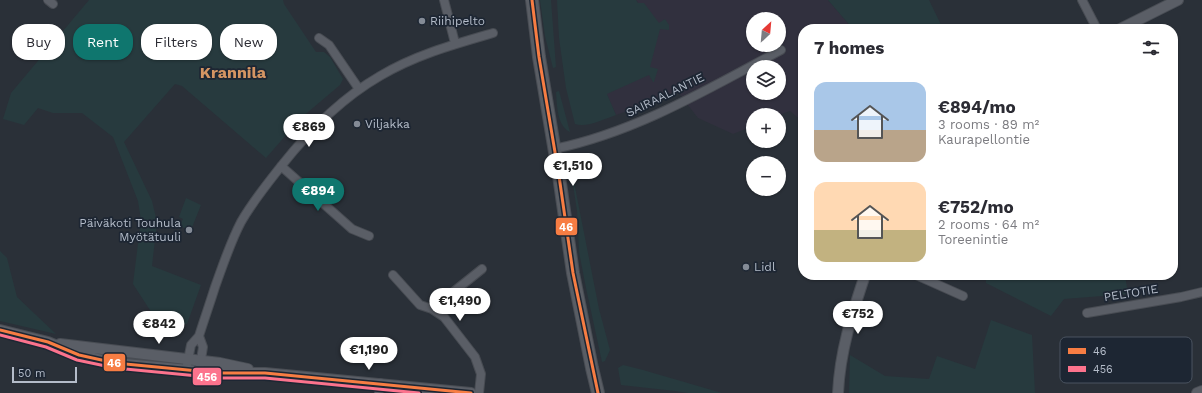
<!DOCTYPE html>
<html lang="en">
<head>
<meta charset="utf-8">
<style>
	body { margin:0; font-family:"Work Sans",sans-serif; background:#f2f2f3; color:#2b2b33; height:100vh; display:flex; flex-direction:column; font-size:15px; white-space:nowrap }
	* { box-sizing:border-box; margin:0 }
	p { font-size:13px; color:#7c7c81 }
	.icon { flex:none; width:22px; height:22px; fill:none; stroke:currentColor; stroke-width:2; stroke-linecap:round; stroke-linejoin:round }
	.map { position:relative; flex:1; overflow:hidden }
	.details { position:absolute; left:798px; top:24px; width:380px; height:256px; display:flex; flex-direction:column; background:#fff; border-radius:16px; box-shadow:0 1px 3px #0004 }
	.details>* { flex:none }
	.top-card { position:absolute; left:12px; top:24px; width:380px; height:36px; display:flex; gap:8px }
	.needle { width:26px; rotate:26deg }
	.buttons { position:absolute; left:746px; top:12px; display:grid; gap:8px }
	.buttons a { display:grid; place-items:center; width:40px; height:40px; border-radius:50%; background:#fff; box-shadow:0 1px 3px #0004; font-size:20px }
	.scale { position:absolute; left:12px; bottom:10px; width:65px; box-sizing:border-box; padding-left:4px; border:2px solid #b4bcc9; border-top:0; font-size:11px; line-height:14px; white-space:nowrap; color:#b4bcc9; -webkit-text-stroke:3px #1d2633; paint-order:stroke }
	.price { position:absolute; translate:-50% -34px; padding:0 9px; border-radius:14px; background:#fff; color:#222; font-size:13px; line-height:26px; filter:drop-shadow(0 1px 2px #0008) }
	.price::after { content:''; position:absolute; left:50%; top:24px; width:12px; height:9px; margin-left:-6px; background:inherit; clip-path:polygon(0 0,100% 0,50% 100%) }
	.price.active { background:#0f766e; color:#fff }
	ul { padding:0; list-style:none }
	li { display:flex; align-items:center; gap:12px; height:100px; padding:0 16px }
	li span { display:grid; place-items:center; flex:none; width:112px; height:80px; border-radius:12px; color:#555 }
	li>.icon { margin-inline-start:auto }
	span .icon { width:48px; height:48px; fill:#fffc; stroke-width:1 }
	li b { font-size:17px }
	h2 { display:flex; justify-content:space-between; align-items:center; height:48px; padding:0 16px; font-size:17px }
	.tag { padding:0 14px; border-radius:16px; background:#fff; box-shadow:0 1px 3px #0004; font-size:14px; line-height:36px }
	.tag.active { background:#0f766e; color:#fff }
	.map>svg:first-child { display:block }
</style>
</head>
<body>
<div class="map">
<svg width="1202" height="393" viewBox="0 0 1202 393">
	<rect width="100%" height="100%" fill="#2a3038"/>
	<path fill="#31303e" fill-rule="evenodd" d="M636 0H828L853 29H803V122L790 111 779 115H753V126L733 134 698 118 677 91 650 103 616 115 606 93 655 27ZM753 19H779V45H753ZM753 67H779V93H753Z"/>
	<path fill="#273a3e" d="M89 0H283L284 4 316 52H324L330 57 343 79 340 85 301 118 266 158 182 86 175 84 124 142 152 201 157 222 152 266 201 285 187 324H159L133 284 141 220 138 201 113 137 82 113H53L38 108 24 125 3 119 11 93Z
		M540 0H551L556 67 553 68 545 36Z
		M557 0H636L638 3H644L659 23 665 19 669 25V30L660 29 650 67 658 69 654 82H653L649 75 607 94 616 115C604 119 587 128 575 124L566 88 559 38Z
		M828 0H929L943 29H853Z
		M559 91 570 132C557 126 557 105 556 92Z
		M573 177 599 309 610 350 605 361 602 362 586 288 579 252 577 211 572 178Z
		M186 198 201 205 191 230 179 226 183 219 179 217Z
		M0 251 7 258 17 297 56 334 0 321Z
		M986 275H1125L1128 294 1064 299 1051 316 986 283Z
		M991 320 1032 335 1035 393H849L850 355 885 376 929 379 937 356 975 369Z
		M623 365 643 370 722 393H688L675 391 621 385 618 368Z"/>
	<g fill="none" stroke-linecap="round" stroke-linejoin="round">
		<g stroke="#484c53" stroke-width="10">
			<path id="minor" d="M48 0 53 4
				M444 0 455 43
				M1082 0 1097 29
				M319 38 329 45 359 89
				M554 149C636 132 708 89 781 50
				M281 166 352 229 369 236
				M393 275 420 305 432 309 444 317 475 357 481 374 479 393
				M916 275 963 296
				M432 309 482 269
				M1087 313 1181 297 1202 292
				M199 336 203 347 200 366
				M187 365 191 345 199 336C204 320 210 303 215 287 223 265 230 243 241 222 253 201 267 184 282 165 309 131 342 98 380 76 415 55 455 44 493 33
				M379 393 380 383"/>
		</g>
		<g stroke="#484c53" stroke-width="12">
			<path id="tertiary" d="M1120 29 1178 0
				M0 330 48 342 79 355 115 363 219 373H265L471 393
				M60 344 220 363 248 369
				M838 393C840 351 852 314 865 275
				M1197 393 1202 391"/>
		</g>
		<g stroke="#484c53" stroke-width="14">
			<path id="secondary" d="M532 0 539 57 559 176 573 273 592 368 598 393"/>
		</g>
		<use href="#minor" stroke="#5a5e66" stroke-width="8"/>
		<use href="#tertiary" stroke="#5a5e66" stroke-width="10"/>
		<use href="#secondary" stroke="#595d64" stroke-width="12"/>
		<g stroke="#1d2633" stroke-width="6">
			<path id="bus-1" d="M532 0 539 57 559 176 573 273 598 393
				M0 330 48 342 79 355 115 363 219 373H265L471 393"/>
		</g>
		<g stroke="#1d2633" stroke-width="6">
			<path id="bus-2" d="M0 335 46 347 77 360 115 368 219 378H265L419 393"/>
		</g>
		<use href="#bus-1" stroke="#f77d43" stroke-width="3"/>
		<use href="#bus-2" stroke="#fc738d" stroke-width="3"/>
	</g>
	<g fill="#848b96" stroke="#1d2633" stroke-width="1.5">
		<circle cx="422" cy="21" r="4"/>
		<circle cx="357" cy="124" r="4"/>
		<circle cx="189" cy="230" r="4"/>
		<circle cx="746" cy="267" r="4"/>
	</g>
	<g text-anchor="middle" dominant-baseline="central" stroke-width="3.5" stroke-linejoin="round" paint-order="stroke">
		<g font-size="12" fill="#b4bcc9" stroke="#1d2633" text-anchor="start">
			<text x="430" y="21">Riihipelto</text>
			<text x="365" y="124">Viljakka</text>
			<text x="181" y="223" text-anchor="end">Päiväkoti Touhula<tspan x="181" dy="14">Myötätuuli</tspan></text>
			<text x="754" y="267">Lidl</text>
		</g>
		<g font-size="12" fill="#b4bcc9" stroke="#1d2633">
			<text transform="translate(665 95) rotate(-26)">SAIRAALANTIE</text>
			<text transform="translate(1131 293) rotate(-9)">PELTOTIE</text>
		</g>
		<g font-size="16" font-weight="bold" fill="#d59563" stroke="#1d2633">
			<text x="233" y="72">Krannila</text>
		</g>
	</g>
	<rect x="1060" y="337" width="132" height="46" rx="6" fill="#1d2633" stroke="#4a5360" stroke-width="1"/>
	<rect x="1068" y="348" width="18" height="6" fill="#f77d43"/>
	<rect x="1068" y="366" width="18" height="6" fill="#fc738d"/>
	<g font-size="11" fill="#b4bcc9">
		<text x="1093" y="355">46</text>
		<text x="1093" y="373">456</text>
	</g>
	<g stroke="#1d2633" stroke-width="1.5">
		<rect x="555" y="217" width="23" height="19" rx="4" fill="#f77d43"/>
		<rect x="103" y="353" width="23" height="19" rx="4" fill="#f77d43"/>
		<rect x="192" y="367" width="30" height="19" rx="4" fill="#fc738d"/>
	</g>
	<g font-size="11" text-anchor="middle" font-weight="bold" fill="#fff">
		<text x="566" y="231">46</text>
		<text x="114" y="367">46</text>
		<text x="207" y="381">456</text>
	</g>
</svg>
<div class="buttons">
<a><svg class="needle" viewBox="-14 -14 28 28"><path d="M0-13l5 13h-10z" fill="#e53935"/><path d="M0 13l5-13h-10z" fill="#7c7c81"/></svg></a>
<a><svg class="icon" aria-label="layers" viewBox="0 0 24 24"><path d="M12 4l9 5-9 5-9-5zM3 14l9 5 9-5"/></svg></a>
<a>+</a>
<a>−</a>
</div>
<div class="scale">50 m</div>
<b class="price" style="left:309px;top:148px">€869</b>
<b class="price" style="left:573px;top:187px">€1,510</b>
<b class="price active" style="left:318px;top:212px">€894</b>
<b class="price" style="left:460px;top:322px">€1,490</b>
<b class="price" style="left:858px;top:335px">€752</b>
<b class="price" style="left:159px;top:345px">€842</b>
<b class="price" style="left:369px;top:371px">€1,190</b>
<div class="top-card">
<a class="tag">Buy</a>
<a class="tag active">Rent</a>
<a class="tag">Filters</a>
<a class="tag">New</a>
</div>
<section class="details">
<h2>7 homes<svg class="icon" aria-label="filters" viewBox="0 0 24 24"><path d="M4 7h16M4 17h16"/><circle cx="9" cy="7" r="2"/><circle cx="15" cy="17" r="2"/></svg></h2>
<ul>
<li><span style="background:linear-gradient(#a9c7e8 60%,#b9a48a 0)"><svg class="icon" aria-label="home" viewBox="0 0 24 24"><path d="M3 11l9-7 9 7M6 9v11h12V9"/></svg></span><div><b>€894/mo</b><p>3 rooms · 89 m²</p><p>Kaurapellontie</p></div></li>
<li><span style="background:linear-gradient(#ffd9b3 60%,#c2b280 0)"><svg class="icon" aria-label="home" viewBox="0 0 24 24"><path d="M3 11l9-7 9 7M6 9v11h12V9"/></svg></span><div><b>€752/mo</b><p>2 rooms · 64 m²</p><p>Toreenintie</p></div></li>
</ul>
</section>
</div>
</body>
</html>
